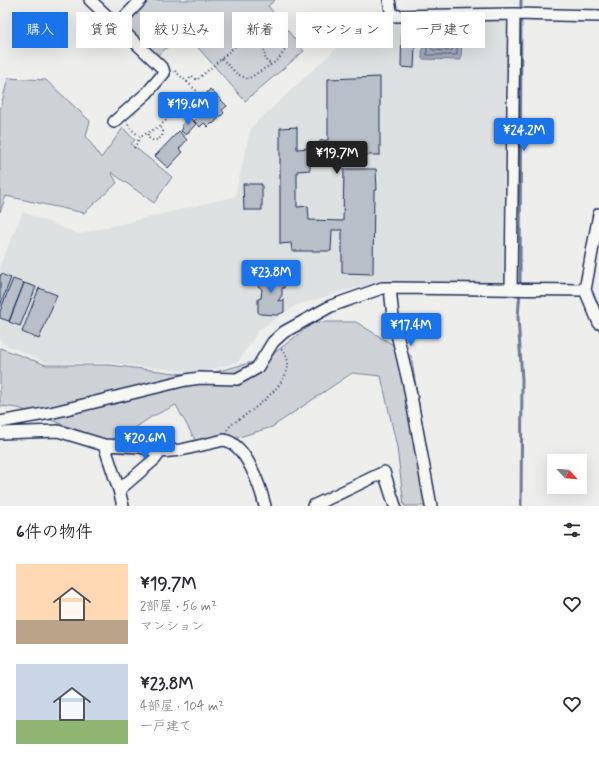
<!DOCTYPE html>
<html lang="ja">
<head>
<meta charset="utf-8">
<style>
	body { margin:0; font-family:Mynerve,"Klee One",sans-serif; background:#f7f7f7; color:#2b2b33; height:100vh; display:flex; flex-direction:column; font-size:15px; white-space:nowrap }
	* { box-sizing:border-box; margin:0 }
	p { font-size:13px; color:#7c7c81 }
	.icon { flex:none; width:22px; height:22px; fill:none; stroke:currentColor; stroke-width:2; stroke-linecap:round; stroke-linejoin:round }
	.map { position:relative; height:506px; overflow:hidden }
	.sheet { display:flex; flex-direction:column; background:#fff; flex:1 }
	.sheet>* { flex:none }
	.hud { position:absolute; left:12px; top:12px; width:575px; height:36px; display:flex; gap:8px }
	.needle { width:26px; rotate:116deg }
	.controls { position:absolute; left:547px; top:454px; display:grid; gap:8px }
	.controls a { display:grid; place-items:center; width:40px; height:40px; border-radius:0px; background:#fff; box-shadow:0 4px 16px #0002; font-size:20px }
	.price { position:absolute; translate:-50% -34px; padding:0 9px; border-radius:4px; background:#1a73e8; color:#fff; font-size:13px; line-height:26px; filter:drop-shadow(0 1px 2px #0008) }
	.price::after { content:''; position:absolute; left:50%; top:24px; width:12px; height:9px; margin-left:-6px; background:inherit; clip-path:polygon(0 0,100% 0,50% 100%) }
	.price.active { background:#222; color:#fff }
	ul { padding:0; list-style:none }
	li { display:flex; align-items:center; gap:12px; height:100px; padding:0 16px }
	li span { display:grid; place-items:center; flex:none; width:112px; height:80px; border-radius:0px; color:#555 }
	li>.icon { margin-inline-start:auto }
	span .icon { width:48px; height:48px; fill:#fffc; stroke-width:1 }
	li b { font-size:17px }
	h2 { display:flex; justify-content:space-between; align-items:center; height:48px; padding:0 16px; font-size:17px }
	.chip { padding:0 14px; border-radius:0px; background:#fff; box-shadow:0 4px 16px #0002; font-size:14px; line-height:36px }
	.chip.active { background:#1a73e8; color:#fff }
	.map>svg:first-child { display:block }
</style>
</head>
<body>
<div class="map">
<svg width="599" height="506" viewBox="0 0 599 506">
	<rect width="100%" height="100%" fill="#edeeec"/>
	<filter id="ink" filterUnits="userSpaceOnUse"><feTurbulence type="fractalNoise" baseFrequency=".025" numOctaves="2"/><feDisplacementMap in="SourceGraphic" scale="8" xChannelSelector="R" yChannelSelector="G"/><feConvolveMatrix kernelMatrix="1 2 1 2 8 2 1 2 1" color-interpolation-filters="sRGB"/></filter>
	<g filter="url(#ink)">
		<path fill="#dde0e1" d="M379 9 382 21 411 22 415 19 469 21 472 17 499 18 507 23 503 285 376 283 344 291 295 306 259 330 238 362 198 373 110 363H47L0 342V265L23 212 79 234 235 196 251 127Z"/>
		<path fill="#ced2d7" stroke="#74809a" d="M137 0H275L268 6 304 51 245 101 194 43 178 38 156 57 119 19Z
			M8 78 46 80 90 121 86 136 101 158 123 128 135 140 131 144 172 177 154 203 111 172 117 183 84 213 6 196 0 212V110Z
			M314 322H356L411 356 429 464 433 506H404L397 447 381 376 352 373 272 427 200 449 176 405 151 417 113 443 18 408 0 406V348L46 365H110L200 376 268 358Z"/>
		<path fill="#a5acbc" stroke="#6e7a96" d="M423 36 462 37 461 60 422 59Z"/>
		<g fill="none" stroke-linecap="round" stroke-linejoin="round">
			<path stroke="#526184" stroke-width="1" d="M428 40 457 41V55H427Z
				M433 45 451 46 453 49 451 51 433 50 431 48Z"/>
			<path stroke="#6e7a96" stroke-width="3" d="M520 286 521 0
				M520 292 518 317 522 380 521 506"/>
		</g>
		<path fill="#b9bfc8" stroke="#1b2f5e" d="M402 23 416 24 414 68 401 67Z
			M380 77V155H328L327 162 310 163V170L297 171V207L308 206 309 220 343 221 344 169H376L377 190H374L373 274 342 273V230H332L331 251H292L291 243 280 244V128L297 127V149L310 148V155L320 154V141L328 140V79Z
			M210 89 227 106 222 110 224 113 213 124 212 123 208 127 204 123 200 127 194 121 197 117 191 112 194 107 191 104 202 92 205 95Z
			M189 117 196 124 186 135 181 131 183 128 181 126Z
			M179 131 187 140 179 149 183 152 168 168 155 156Z
			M243 184H262V210H244Z
			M264 273 285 274 284 288H282V295L278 301 284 300V312L277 315 260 314 258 312V299L261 298 262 289 258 286 260 275Z
			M1 274 11 278 0 306V277Z
			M13 279 24 283 9 321 0 318V311Z
			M24 283 36 287 20 326 9 322Z
			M39 288 57 295 39 339 22 332Z"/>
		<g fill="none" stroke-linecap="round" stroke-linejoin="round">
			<g stroke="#1b2f5e" stroke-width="14">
				<path id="minor" d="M90 0 157 63 163 69 164 73 147 93 114 122
					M389 0 392 16 514 14 599 16
					M117 25 141 0
					M599 214 585 290 599 323
					M511 290 514 14
					M0 422 50 413 186 380 200 378 237 379 257 368 273 342 284 332 331 306 382 288H390
					M0 433 58 431 104 445 140 447 160 452 181 450 224 440C246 444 260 486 265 506
					M104 445 119 490
					M123 506 119 490 155 459 160 452
					M313 506 384 472 395 506
					M431 506 409 385 393 317 390 288 585 290"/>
			</g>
			<path stroke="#1b2f5e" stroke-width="2" stroke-dasharray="1 3" stroke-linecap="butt" d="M267 30 264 57 267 59 266 61 270 63V66
				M187 82 192 76 197 80 256 28C270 31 281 35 285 50L278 60 248 79 237 74 221 58
				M128 124 130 128 140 137 160 126 175 112 179 116 184 106 198 92 175 71
				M148 134 149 138 154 141 162 137 163 131 160 126
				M134 148 140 137
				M227 430C230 424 239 420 244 416 261 404 305 371 281 349"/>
			<use href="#minor" stroke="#f6f6f2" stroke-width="11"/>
		</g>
	</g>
</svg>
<div class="controls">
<a><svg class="needle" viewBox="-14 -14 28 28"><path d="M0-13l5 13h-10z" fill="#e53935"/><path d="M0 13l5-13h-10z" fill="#7c7c81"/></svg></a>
</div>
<b class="price" style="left:188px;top:126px">¥19.6M</b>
<b class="price" style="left:524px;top:152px">¥24.2M</b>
<b class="price active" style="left:337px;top:175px">¥19.7M</b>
<b class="price" style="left:271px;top:294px">¥23.8M</b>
<b class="price" style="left:411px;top:347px">¥17.4M</b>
<b class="price" style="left:145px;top:460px">¥20.6M</b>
<div class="hud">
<a class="chip active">購入</a>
<a class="chip">賃貸</a>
<a class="chip">絞り込み</a>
<a class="chip">新着</a>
<a class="chip">マンション</a>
<a class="chip">一戸建て</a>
</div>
</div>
<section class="sheet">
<h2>6件の物件<svg class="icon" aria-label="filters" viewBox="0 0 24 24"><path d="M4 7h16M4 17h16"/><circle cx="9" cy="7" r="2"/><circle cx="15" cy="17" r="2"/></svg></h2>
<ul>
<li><span style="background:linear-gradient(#ffd9b3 70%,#b9a48a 0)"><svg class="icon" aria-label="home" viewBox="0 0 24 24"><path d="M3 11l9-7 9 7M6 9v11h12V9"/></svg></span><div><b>¥19.7M</b><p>2部屋 · 56 m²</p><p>マンション</p></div><svg class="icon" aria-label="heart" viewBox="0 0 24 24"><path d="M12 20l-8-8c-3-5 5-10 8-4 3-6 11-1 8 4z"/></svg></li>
<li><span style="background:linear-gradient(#c9d6e8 70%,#8fb573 0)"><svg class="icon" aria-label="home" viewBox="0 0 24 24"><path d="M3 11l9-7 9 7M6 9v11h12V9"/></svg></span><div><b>¥23.8M</b><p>4部屋 · 104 m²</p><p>一戸建て</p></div><svg class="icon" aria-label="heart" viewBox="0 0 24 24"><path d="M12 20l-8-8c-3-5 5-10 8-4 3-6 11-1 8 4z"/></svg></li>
</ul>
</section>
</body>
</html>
